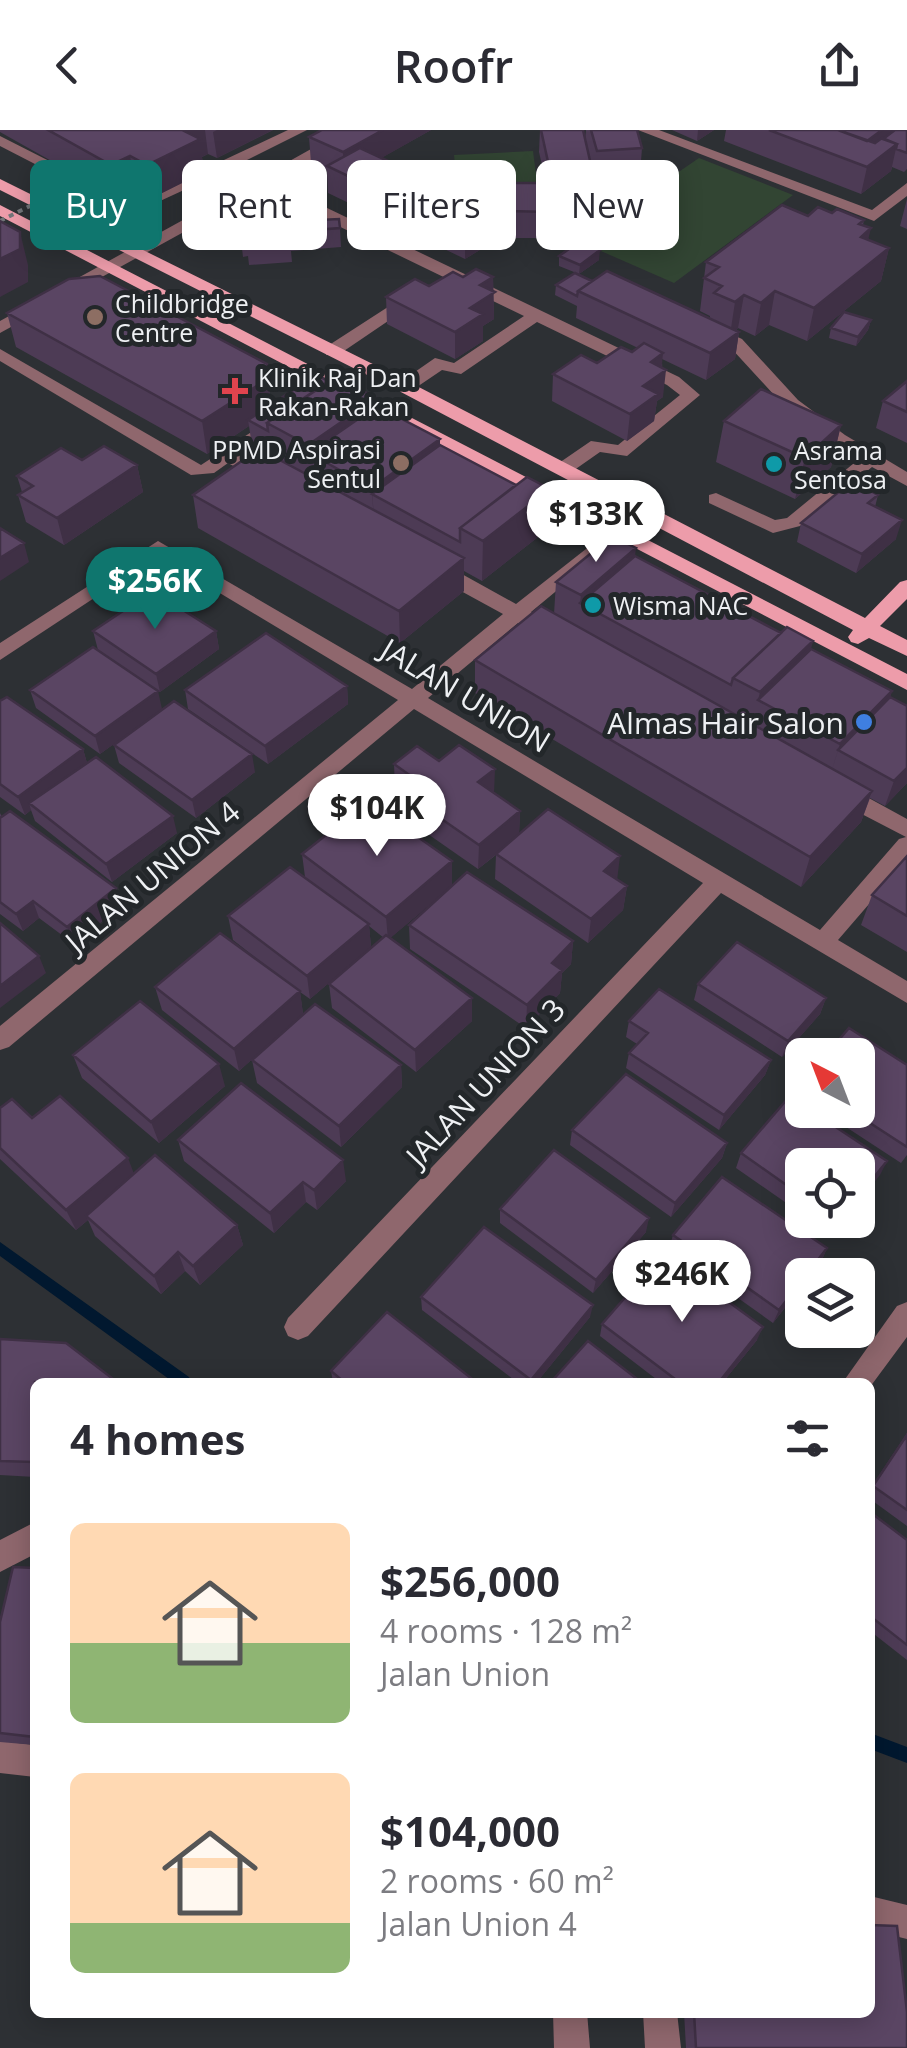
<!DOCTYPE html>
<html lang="en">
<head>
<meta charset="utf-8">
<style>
	body { margin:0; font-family:"Open Sans",sans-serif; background:#f2f2f3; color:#2b2b33; height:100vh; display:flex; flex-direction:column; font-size:38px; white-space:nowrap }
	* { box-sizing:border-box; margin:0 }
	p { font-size:32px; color:#7c7c81 }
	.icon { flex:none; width:55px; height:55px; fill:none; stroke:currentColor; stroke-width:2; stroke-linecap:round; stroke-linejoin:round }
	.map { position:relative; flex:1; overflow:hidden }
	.side { position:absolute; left:30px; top:1248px; width:845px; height:640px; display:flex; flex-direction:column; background:#fff; border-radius:15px; box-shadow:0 5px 25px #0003 }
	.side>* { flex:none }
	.hud { position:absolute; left:30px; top:30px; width:848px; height:90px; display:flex; gap:20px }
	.needle { width:65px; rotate:318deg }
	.tools { position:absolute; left:785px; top:908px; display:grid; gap:20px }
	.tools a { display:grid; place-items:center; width:90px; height:90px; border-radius:15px; background:#fff; box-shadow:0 5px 25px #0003; font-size:50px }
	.price { position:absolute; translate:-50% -85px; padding:0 22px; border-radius:35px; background:#fff; color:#222; font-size:32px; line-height:65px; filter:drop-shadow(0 2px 5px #0008) }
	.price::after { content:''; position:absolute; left:50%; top:60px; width:30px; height:22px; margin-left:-15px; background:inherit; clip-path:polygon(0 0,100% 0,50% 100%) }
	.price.active { background:#0f766e; color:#fff }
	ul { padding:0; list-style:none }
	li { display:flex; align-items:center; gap:30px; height:250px; padding:0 40px }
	li span { display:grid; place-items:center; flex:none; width:280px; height:200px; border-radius:15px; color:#555 }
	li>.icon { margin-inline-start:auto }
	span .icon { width:120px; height:120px; fill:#fffc; stroke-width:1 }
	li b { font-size:42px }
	h2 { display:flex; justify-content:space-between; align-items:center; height:120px; padding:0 40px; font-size:42px }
	.chip { padding:0 35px; border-radius:15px; background:#fff; box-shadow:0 5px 25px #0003; font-size:35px; line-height:90px }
	.chip.active { background:#0f766e; color:#fff }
	header { display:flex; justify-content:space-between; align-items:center; height:130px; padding:0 40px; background:#fff; font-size:45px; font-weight:600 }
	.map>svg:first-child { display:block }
</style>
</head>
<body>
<header><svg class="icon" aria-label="back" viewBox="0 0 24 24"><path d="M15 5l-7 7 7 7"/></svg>Roofr<svg class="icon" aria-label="share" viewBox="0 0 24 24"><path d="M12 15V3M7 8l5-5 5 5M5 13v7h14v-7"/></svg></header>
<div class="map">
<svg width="907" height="1918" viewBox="0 0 907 1918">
	<rect width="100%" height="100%" fill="#2d3034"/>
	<path fill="#324533" d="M533 21 540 76 459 72 454 25Z
		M699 28 793 65 674 153 578 111Z"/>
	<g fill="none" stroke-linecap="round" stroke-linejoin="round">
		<path fill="#01182f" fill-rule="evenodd" d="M0 1112 189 1247 191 1252H173L0 1126Z
			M870 1603 907 1617V1633L870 1619Z"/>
		<path fill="#8f676d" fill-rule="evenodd" d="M288 0H307L237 35 261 47 345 0H363L273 52 679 247 700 265 627 326 600 322 570 343H556V335L591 311 618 315 680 265 667 255 537 192 461 244 442 240 411 261H399V253L435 228 454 233 524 186 262 59 0 203V191L250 53 225 41 132 84 0 16V6L132 73Z
			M638 0H659L872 80 907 53V66L874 91Z
			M408 164 422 168 338 225H326V217Z
			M704 197H716L742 209 798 270 845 305 907 342V356L872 337 800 396 773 403 709 373V365L716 363 775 390 787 388 859 329 786 278 730 217 704 205Z
			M0 219 201 335 273 288H285V296L241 325 277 347 275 351H261L228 333 214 343 191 345 0 231Z
			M619 393 629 399 626 403 531 482 541 491 538 496 531 498 518 493 428 568 820 800 899 709 906 707 829 667 826 661 829 655H845L907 689V730L838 810 907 851V873L721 763 308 1206 298 1210 288 1206 284 1197 288 1188 703 753 414 579 9 917 0 920V896L398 570 158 426 0 530V513L158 411 412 559 503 484 428 443V433H442L516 474Z
			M907 1172V1207L870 1257V1252H843L897 1176Z
			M35 1392V1424L0 1442V1410Z
			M0 1611 35 1615V1647L0 1643Z
			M870 1766 907 1775V1809L870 1800Z
			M553 1882H587L590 1918H554Z
			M643 1882H677L681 1918H645Z"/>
		<path fill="#ed9caa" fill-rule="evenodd" d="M0 49 411 253 865 488 900 452 907 450V469L880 496 907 510V526L869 508 858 514 851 512 848 507 853 500 399 261 0 60Z
			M0 75 907 544V560L0 86Z"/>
		<path stroke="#727579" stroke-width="4" stroke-dasharray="5 5" stroke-linecap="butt" d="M0 91 68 57"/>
	</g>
	<path fill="#4d3b55" d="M0 0H273L217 28 208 24 202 27 204 42 152 68 136 58 117 68 0 2Z
		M322 0H431L381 28 498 82V109L465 129 328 63 327 41 311 33 309 7Z
		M540 0H583L594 48 592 75 550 77V75L549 108H509L510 53H546L539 22Z
		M586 0H637L642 18 640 45 595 47 585 9Z
		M672 0H714L697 11Z
		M726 0H907V39L904 42 892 37 891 41 861 64 724 11Z
		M907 69V99L900 96Z
		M832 83 864 90 863 95 869 110 889 118 881 151 807 211 769 195 755 206 738 198 736 200 739 202 735 229 706 250 662 229 663 267 657 271 654 291 627 311 552 271 553 244 632 222 638 218 576 188 577 176 555 165 556 155 592 151 710 188V186L700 181 706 132 808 86Z
		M319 90 340 98 341 117 291 121 292 132 249 135 248 126 243 127 239 94Z
		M559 126 599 130 579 144 559 136Z
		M463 147H493L494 189 483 196V211L455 229 387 194 386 167Z
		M7 183 267 234 270 267 268 276H377L440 315 516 355 550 359 547 400 482 451 464 441V461L400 513 198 398 193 365 253 323 249 296 207 324 16 217Z
		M871 190 868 200 856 216 829 208 831 198Z
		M907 251V313L876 298 883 271Z
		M724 291 841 295 831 337 795 369 716 332Z
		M82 330 137 335 143 362 64 415 26 392 18 365 22 362 17 346Z
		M878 365 875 377 896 409 856 443 797 412 801 393Z
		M635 426 892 561 890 567 907 653 885 676 870 668 861 692 801 757 475 563V530L554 484 556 452Z
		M93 501H216L219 519 160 562 98 520Z
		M347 556 348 574 268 634 188 579 185 560Z
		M30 560 162 579 100 624 36 578Z
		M0 571 83 619 87 633 177 703 112 752 35 691 31 680 25 685 0 667Z
		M114 615 255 642 196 688 119 633Z
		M439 631 494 663 520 681 519 704 617 750 627 756 623 780 588 813 495 749 496 725 478 739 405 688 404 666 395 659 394 634Z
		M0 683 2 687 116 758 122 775 74 814 39 788 23 801 0 784Z
		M302 724 452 731V756L390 808 472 891 416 942 332 878 329 854 384 808 369 796 371 817 310 869 300 862 303 884 239 941 162 880 155 857 283 849 233 810 228 786 305 747Z
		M907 726V822L861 795 872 765Z
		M409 795 573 811 571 834 562 843 560 863 526 898 410 819Z
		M698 854 826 868 820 884 782 927 694 870Z
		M629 891 771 930 765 945 719 1000 626 938 629 923 637 914 626 907Z
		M73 925 225 956 159 1013 82 948Z
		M252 930 401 935 402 957 341 1017 257 953Z
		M907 935V1025L901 1033 820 980H858Z
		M0 978 32 988 134 1044 237 1095 243 1115 200 1155 185 1141 161 1164 95 1106 88 1090 76 1100 0 1029Z
		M572 1000 727 1013 722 1028 671 1087 570 1015Z
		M178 1010 346 1051 317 1080 306 1072 274 1103 184 1031Z
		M741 1023 880 1045 802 1035V1084L736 1038Z
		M500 1079 646 1102 593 1163 500 1093Z
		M811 1090H844L832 1105Z
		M673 1105 827 1118 821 1132 773 1193 669 1119Z
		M421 1167 590 1187 537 1252H517L422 1180Z
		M602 1194 757 1210 723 1252H660L600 1206Z
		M0 1209 35 1252V1347L0 1345Z
		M331 1241 476 1252H333Z
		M907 1303V1396L870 1369V1359Z
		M870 1382 907 1410V1530L870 1501Z
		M35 1438V1615L0 1612V1492Z
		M684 1882H870L907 1918H686Z"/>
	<path fill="#3f3045" d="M185 0H205L208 24 202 27 204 42 152 68 147 35Z
		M217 0H273L217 28 213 2Z
		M383 0H431L348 47 344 45 343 22Z
		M698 0H714L697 11Z
		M882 0H894L878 18 866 11Z
		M897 14 891 41 861 64 867 37Z
		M130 26 136 58 117 68 111 35Z
		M498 82V109L465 129V102Z
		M871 98 863 131 861 107Z
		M20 102 28 135V152L0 167V129Z
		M889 118 881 151 807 211 814 178Z
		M600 120 599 130 579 144 580 135Z
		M493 147 494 189 483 196V211L455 229V202L470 178 480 155Z
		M775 161 769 195 755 206 761 173Z
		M744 165 738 198 730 205 735 172Z
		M871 190 868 200 856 216 858 207Z
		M739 202 735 229 706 250 710 223Z
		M663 223 661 244 666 240 663 267 657 271 654 291 627 311 630 284 643 256 651 232Z
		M267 234 270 267 267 285 248 290 249 296 207 324 202 291Z
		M376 268 378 310 309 323 308 315Z
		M841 295 831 337 795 369 805 328Z
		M440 309V342L372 364 374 390 372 358Z
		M137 335 143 362 64 415 57 388Z
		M550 359 547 400 482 451 483 411Z
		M902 390 896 409 856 443 862 424Z
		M24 413 29 432 0 451V428Z
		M636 418 631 459 580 473 581 465Z
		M464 428V461L400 513 399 481Z
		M216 501 219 519 160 562 156 544Z
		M813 511 803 551 758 570 760 562Z
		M347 556 348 574 268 634 265 616Z
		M158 561 162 579 100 624 95 606Z
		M892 561 881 593 838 620 830 646 840 614Z
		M83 619 88 637 29 673 31 680 25 685 18 667Z
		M252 624 255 642 196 688 192 670Z
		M907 638V653L885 676 894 651Z
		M495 639 494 664 478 652Z
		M872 661 861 692 801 757 810 727Z
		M520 681 519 706 478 739 479 715Z
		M173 686 177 703 112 752 106 734Z
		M620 726 617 751 604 741Z
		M452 731V756L388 810 386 787Z
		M627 756 623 780 588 813 591 789Z
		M116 758 122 775 74 814 67 797Z
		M33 771 39 788 23 801 16 784Z
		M369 794 371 817 310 869 307 846Z
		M573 811 571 834 562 843 560 863 526 898 527 875 552 833Z
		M39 826 46 843 0 878V856Z
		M300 861 303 884 239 941 234 919Z
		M472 868V891L416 942 415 920Z
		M826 868 820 884 782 927 788 911Z
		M771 930 765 945 719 1000 724 985Z
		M219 934 225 956 159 1013 151 992Z
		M401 935 402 957 341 1017 339 996Z
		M727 1013 722 1028 671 1087 675 1073Z
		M128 1028 136 1049 86 1086 88 1090 76 1100 66 1080Z
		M343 1030 346 1051 317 1080 314 1060Z
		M887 1031 880 1045 858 1073V1067Z
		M303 1052 306 1072 274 1103 270 1083Z
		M649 1088 646 1102 593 1163 596 1150Z
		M839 1090H844L832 1105Z
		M237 1095 243 1115 200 1155 193 1136Z
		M827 1118 821 1132 810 1145H806Z
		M178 1122 185 1141 161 1164 154 1146Z
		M802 1150V1155L773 1193 779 1180Z
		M593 1175 590 1187 537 1252H531V1250Z
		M763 1197 757 1210 723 1252H719Z"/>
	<path fill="#5a4563" stroke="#3f3045" stroke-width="2.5" d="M48 0H185L184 1 200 9 147 35 130 26 111 35Z
		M322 0H383L343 22 309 7Z
		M541 0H583L594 48 552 50Z
		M591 0H637L642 18 597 21Z
		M769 0H838L875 13 882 8 897 14 867 37Z
		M838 0H882L867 11Z
		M895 0H907V23L896 19 897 14 883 9Z
		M360 18 498 82 465 102 327 36Z
		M510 53H550V82L509 81Z
		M782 75 808 86 818 77 832 83 837 79 864 90 859 94 871 98 861 107 889 118 814 178 775 161 761 173 744 165 735 172 714 163 722 156 704 148 719 137 706 132Z
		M317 79 319 90 339 89 340 98 288 102 290 113 247 116 246 107 240 108 239 94 244 93 243 84 285 81 287 93 302 92 300 81Z
		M0 91 20 102V119L0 129Z
		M579 112 600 120 580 135 559 126Z
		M476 139 493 147 480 155 495 162 470 178 483 184 455 202 386 167 415 149 429 156 453 142 463 147Z
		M607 141 739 202 710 223 578 161Z
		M575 143 592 151 578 161 577 166 556 155Z
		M100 146 267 234 263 252 202 291 7 183 69 149Z
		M844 182 871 190 858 207 831 198Z
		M644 213 663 223 651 232 666 240 643 256 658 264 630 284 553 244 581 225 597 233 621 217 632 222Z
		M316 245 329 251 267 293 268 301 248 290Z
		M336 247 376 268 308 315 267 293Z
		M907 251V282L883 271Z
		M761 259 841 295 805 328 724 291Z
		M377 276 440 309 372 358 309 323Z
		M440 315 516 355 460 398V412L372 364Z
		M104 316 137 335 57 388 18 365 33 356 17 346 61 318 82 330Z
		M259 319 464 428 399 481 193 365Z
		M527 347 550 359 483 411 460 398Z
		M852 351 878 365 868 373 902 390 862 424 801 393Z
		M0 398 24 413 0 428Z
		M612 406 636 418 581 465 556 452Z
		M635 426 781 503 733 548 731 555 580 473Z
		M153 461 216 501 156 544 93 501Z
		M541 476 872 661 810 727 475 530Z
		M787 497 813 511 760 562 733 548Z
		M266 503 347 556 265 616 185 560Z
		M93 517 158 561 95 606 30 560Z
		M811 519 892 561 840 614 758 570Z
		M7 567 83 619 18 667 0 654V571Z
		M890 567 907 576V638L894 651 838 620Z
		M174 571 252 624 192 670 114 615Z
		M459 615 495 639 478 652 520 681 479 715 404 663 418 651 394 634 417 616 439 631Z
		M96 627 173 686 106 734 29 673Z
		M368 672 452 731 386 787 302 724Z
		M548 679 620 726 604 741 627 756 591 789 496 724Z
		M10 681 116 758 67 797 33 771 16 784 0 772V688Z
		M907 726V786L872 765Z
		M290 737 369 794 307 846 228 786Z
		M467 742 573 811 552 833 562 840 527 875 409 795Z
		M0 793 39 826 0 856Z
		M220 803 300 861 234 919 155 857Z
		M386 805 472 868 415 920 329 854Z
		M737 812 826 868 788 911 698 854Z
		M659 859 771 930 724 985 629 923 648 903 629 891Z
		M140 871 219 934 151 992 73 925Z
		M315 874 401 935 339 996 252 930Z
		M849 898 907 935V1017L850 980H858V925H826Z
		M626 944 727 1013 675 1073 572 1000Z
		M241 953 343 1030 314 1060 303 1052 270 1083 178 1010Z
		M60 966 128 1028 66 1080 0 1018V978L12 969 32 988Z
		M789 967 802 975V980H810L887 1031 858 1067V1035H802V1066L741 1023Z
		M554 1020 649 1088 596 1150 500 1079Z
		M155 1025 237 1095 193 1136 178 1122 154 1146 86 1086Z
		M722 1047 827 1118 806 1145H802V1150L779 1180 673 1105Z
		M484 1097 593 1175 531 1250 421 1167Z
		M663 1124 763 1197 719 1252H679L602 1194Z
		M387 1182 476 1252H344L331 1241Z
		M0 1209 66 1213 117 1252H35V1332L0 1331Z
		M588 1211 641 1252H551Z
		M907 1305V1380L873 1356Z
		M870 1382 907 1410V1515L870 1486Z
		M13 1437 35 1438V1607L0 1603V1492Z
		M870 1795 897 1796 907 1882V1918H696L694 1882H870Z"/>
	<g fill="#8d6e63" stroke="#23272a" stroke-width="4">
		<circle cx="95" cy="187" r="10"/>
		<circle cx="401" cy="333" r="10"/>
	</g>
	<path fill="#e0444e" stroke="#23272a" stroke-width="4" d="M230 246h10v10h10v10h-10v10h-10v-10h-10v-10h10z"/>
	<g fill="#0f9aa8" stroke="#23272a" stroke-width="4">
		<circle cx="774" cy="334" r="10"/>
		<circle cx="593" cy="475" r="10"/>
	</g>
	<circle fill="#3f7fe0" stroke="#23272a" stroke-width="4" cx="864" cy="592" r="10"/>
	<g text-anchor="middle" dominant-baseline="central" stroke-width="10" stroke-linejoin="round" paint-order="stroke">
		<g font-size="25" fill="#eef0f3" stroke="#23272a" text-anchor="start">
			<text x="115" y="173">Childbridge<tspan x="115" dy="29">Centre</tspan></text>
			<text x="258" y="247">Klinik Raj Dan<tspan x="258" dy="29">Rakan-Rakan</tspan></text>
			<text x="381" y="319" text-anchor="end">PPMD Aspirasi<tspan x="381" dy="29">Sentul</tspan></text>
			<text x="794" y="320">Asrama<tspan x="794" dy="29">Sentosa</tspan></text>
			<text x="613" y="475">Wisma NAC</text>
		</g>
		<g font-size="30" fill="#eef0f3" stroke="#23272a">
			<text transform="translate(466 565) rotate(31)">JALAN UNION</text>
			<text transform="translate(152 746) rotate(-40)">JALAN UNION 4</text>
			<text transform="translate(485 952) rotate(-47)">JALAN UNION 3</text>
		</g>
		<g font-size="30" fill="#eef0f3" stroke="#23272a" text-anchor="end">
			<text x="844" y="592">Almas Hair Salon</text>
		</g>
	</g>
</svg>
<div class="tools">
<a><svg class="needle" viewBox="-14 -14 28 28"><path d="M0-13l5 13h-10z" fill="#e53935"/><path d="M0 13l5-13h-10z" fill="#7c7c81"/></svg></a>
<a><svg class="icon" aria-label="locate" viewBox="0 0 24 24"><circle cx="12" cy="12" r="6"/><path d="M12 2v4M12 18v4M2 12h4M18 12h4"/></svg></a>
<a><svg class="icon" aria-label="layers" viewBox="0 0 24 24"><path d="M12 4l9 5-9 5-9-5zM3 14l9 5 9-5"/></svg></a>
</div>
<b class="price" style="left:596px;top:435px">$133K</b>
<b class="price active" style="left:155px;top:502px">$256K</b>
<b class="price" style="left:377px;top:729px">$104K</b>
<b class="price" style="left:682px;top:1195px">$246K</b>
<div class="hud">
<a class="chip active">Buy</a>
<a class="chip">Rent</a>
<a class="chip">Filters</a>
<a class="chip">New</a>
</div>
<section class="side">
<h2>4 homes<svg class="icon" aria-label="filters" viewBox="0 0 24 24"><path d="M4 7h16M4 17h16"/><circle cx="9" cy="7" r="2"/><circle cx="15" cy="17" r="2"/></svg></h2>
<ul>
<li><span style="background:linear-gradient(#ffd9b3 60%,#8fb573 0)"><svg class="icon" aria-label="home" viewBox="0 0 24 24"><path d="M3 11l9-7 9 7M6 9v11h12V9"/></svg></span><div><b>$256,000</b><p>4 rooms · 128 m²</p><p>Jalan Union</p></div></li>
<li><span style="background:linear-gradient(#ffd9b3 75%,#8fb573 0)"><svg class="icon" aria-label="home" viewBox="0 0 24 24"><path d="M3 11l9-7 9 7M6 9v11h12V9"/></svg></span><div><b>$104,000</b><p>2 rooms · 60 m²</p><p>Jalan Union 4</p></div></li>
</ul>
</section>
</div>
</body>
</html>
